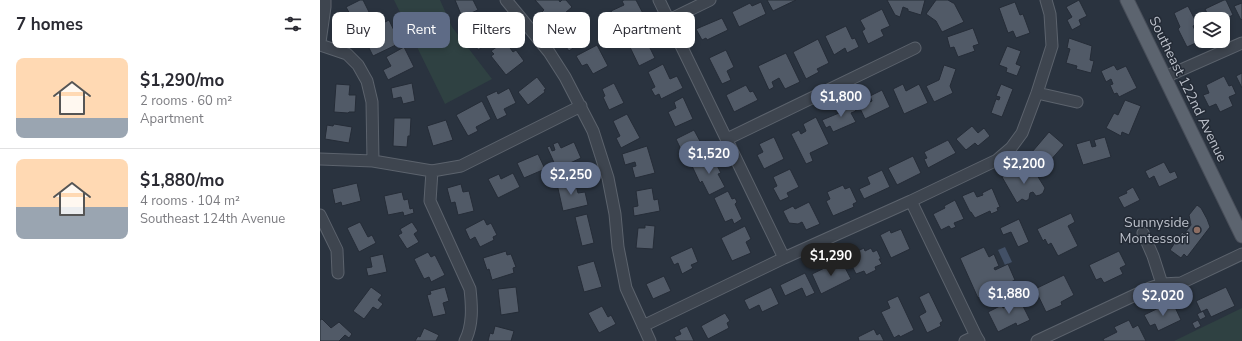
<!DOCTYPE html>
<html lang="en">
<head>
<meta charset="utf-8">
<style>
	body { margin:0; font-family:"Nunito Sans",sans-serif; background:#f2f2f3; color:#2b2b33; height:100vh; display:flex; flex-direction:column; font-size:15px; white-space:nowrap }
	* { box-sizing:border-box; margin:0 }
	p { font-size:13px; color:#7c7c81 }
	.icon { flex:none; width:22px; height:22px; fill:none; stroke:currentColor; stroke-width:2; stroke-linecap:round; stroke-linejoin:round }
	.map { position:relative; flex:1; overflow:hidden }
	.side { display:flex; flex-direction:column; background:#fff; width:320px }
	.side>* { flex:none }
	.guide { position:absolute; left:12px; top:12px; width:380px; height:36px; display:flex; gap:8px }
	.tools { position:absolute; left:874px; top:12px; display:grid; gap:8px }
	.tools a { display:grid; place-items:center; width:36px; height:36px; border-radius:8px; background:#fff; box-shadow:0 2px 6px #0003; font-size:20px }
	.price { position:absolute; translate:-50% -34px; padding:0 9px; border-radius:14px; background:#5e6b86; color:#fff; font-size:13px; line-height:26px; filter:drop-shadow(0 1px 2px #0008) }
	.price::after { content:''; position:absolute; left:50%; top:24px; width:12px; height:9px; margin-left:-6px; background:inherit; clip-path:polygon(0 0,100% 0,50% 100%) }
	.price.on { background:#222; color:#fff }
	ul { padding:0; list-style:none }
	li { display:flex; align-items:center; gap:12px; height:100px; padding:0 16px }
	li+li { border-top:1px solid #e1e1e2 }
	li span { display:grid; place-items:center; flex:none; width:112px; height:80px; border-radius:8px; color:#555 }
	li>.icon { margin-inline-start:auto }
	span .icon { width:48px; height:48px; fill:#fffc; stroke-width:1 }
	li b { font-size:17px }
	h2 { display:flex; justify-content:space-between; align-items:center; height:48px; padding:0 16px; font-size:17px }
	.pill { padding:0 14px; border-radius:8px; background:#fff; box-shadow:0 2px 6px #0003; font-size:14px; line-height:36px }
	.pill.on { background:#5e6b86; color:#fff }
	main { display:flex; flex:1; min-height:0 }
	.map>svg:first-child { display:block }
</style>
</head>
<body>
<main>
<section class="side">
<h2>7 homes<svg class="icon" aria-label="filters" viewBox="0 0 24 24"><path d="M4 7h16M4 17h16"/><circle cx="9" cy="7" r="2"/><circle cx="15" cy="17" r="2"/></svg></h2>
<ul>
<li><span style="background:linear-gradient(#ffd9b3 75%,#9aa5b1 0)"><svg class="icon" aria-label="home" viewBox="0 0 24 24"><path d="M3 11l9-7 9 7M6 9v11h12V9"/></svg></span><div><b>$1,290/mo</b><p>2 rooms · 60 m²</p><p>Apartment</p></div></li>
<li><span style="background:linear-gradient(#ffd9b3 60%,#9aa5b1 0)"><svg class="icon" aria-label="home" viewBox="0 0 24 24"><path d="M3 11l9-7 9 7M6 9v11h12V9"/></svg></span><div><b>$1,880/mo</b><p>4 rooms · 104 m²</p><p>Southeast 124th Avenue</p></div></li>
</ul>
</section>
<div class="map">
<svg width="922" height="341" viewBox="0 0 922 341">
	<rect width="100%" height="100%" fill="#2a333f"/>
	<path fill="#2f4142" d="M74 0H120L132 27 172 79 125 104Z
		M922 308V341H854Z"/>
	<path fill="#425066" d="M685 247 692 262 685 265 678 250Z"/>
	<path fill="#515a67" stroke="#252c37" d="M40 0H43L52 18 39 24 34 14 31 16 26 7Z
		M135 0H153L158 10 142 17Z
		M215 0H239L240 2 242 0H246L252 7 231 25 221 13 224 10Z
		M304 0H316L328 23 305 34 298 20 296 21 291 11 304 5 302 1Z
		M447 0H476L453 11Z
		M567 0H605L601 15 588 11V9L583 7 580 17 575 15Z
		M616 0H628L633 3H634L644 22 622 32 616 21 606 14Z
		M759 0 767 16 759 20 761 25 752 30 747 20 752 17 746 7Z
		M904 0H906L913 15 903 20 890 19 885 9Z
		M441 2 446 14 419 27 412 12 430 3 432 6Z
		M695 2 700 15 703 14 710 33 696 38 693 31 688 33 679 8Z
		M922 3V19L921 20 914 6Z
		M868 6 877 24 873 26 880 41 867 47 858 29 860 27 854 13Z
		M562 9 570 26 561 30 564 36 548 44 542 31 545 29 540 20Z
		M167 12 174 23 164 29 172 42 158 50 144 26Z
		M402 18 408 30 387 40 386 38 382 40 376 29Z
		M69 20 80 43 53 56 46 42 53 38 49 30Z
		M248 24 261 42 249 51 235 32Z
		M526 26 532 39 535 38 539 47 527 53 525 48 514 55 505 36Z
		M329 28 337 43 329 46 335 58 319 66 308 43 320 37 319 33Z
		M653 28 659 44 653 46 655 51 638 57 634 47 630 48 627 37Z
		M749 38 772 46 770 60 774 61 771 73 756 69 757 66 746 63 750 49 747 48Z
		M498 39 509 63 497 69 499 72 486 79 473 52Z
		M185 41 193 52 196 50 204 61 186 75 171 56 174 54 171 51Z
		M277 45 288 66 273 74 267 64 262 66 256 56Z
		M687 46 701 51 696 64 701 66 697 76 686 72 687 68 679 65Z
		M84 47 94 67 68 80 63 70 71 66 66 57Z
		M406 50 414 67 407 71 411 80 402 84 389 58Z
		M466 53 480 82 465 89 459 78 452 82 454 87 449 90 438 66Z
		M343 64 350 79 357 76 363 88 341 99 339 94 335 96 331 89 335 87 328 72Z
		M624 65 636 69 630 86 633 93 614 102 606 86 619 80Z
		M794 65 797 70 806 66 817 88 799 97 797 93 794 94 790 85 793 84 791 79 786 82 781 71Z
		M922 73V88L916 76Z
		M904 76 909 86 912 85 916 94 909 97 913 106 900 112 896 104 889 107 883 95 889 93 886 85Z
		M217 77 226 89 224 90 225 92 208 105 198 92Z
		M92 83 95 101 83 104 81 97 73 99 71 88Z
		M294 83 304 103 289 110 283 97 285 96 282 89Z
		M16 84 30 85 29 95H36L35 112H29L28 113 14 112Z
		M583 84 586 91 599 84 608 103 584 114 573 89Z
		M681 84 693 89 682 117 671 113 676 99 679 100 680 97 676 96Z
		M426 85 430 92 433 91 438 100 414 112 406 95Z
		M189 88 196 103 184 109 187 115 177 120 166 96 177 91 178 94Z
		M562 90 570 107 545 119 537 102 541 100 543 105 552 101 550 96Z
		M363 97 373 119 355 127 348 112 356 108 354 102Z
		M805 100 821 106 809 135 802 132 801 136 786 128 794 113 798 115Z
		M162 101 171 119 156 127 158 131 148 136 136 115Z
		M530 101 536 111 531 113 536 122 513 132 510 126 506 128 502 120 519 113 517 107Z
		M307 114 320 138 301 148 296 138 300 136 293 121Z
		M496 117 509 144 490 153 493 161 486 164 471 134 479 130 481 134 486 131 483 124Z
		M74 118H91L90 136H88L87 147 73 146Z
		M126 120 133 140 113 146 107 126Z
		M14 124 32 127 29 143 5 139 7 125 13 126Z
		M652 126 658 133 664 128 670 136 658 146 655 143 646 150 636 139Z
		M374 130 381 143 386 141 391 151 370 162 369 159 366 160 356 139Z
		M729 132 744 145 729 162 723 157 720 159 712 152Z
		M454 137 464 159 444 169 437 155 443 152 439 144Z
		M785 137 791 157 763 165 756 144 770 140 772 147 776 146 774 140Z
		M628 140 636 153 608 168 604 159 607 158 604 152Z
		M238 142 241 148 254 142 261 158 237 169 227 147 230 146 232 151 235 150 233 144Z
		M327 146 335 173 315 178 312 167 316 166 315 162 305 165 302 154Z
		M218 154 225 169 204 178 197 163Z
		M392 156 401 173 398 174 405 187 389 195 382 181 380 183 372 166Z
		M593 156 601 173 577 185 568 168Z
		M844 162 850 173 855 171 858 178 839 187 834 176 829 179 825 171Z
		M470 169 479 187 467 193 469 197 460 201 453 188 457 186 453 177Z
		M695 169 699 176 710 170 712 174 715 172 725 188 723 193 720 195 716 196 713 192 710 193 709 199 706 201 702 199 697 203 682 177Z
		M562 170 570 187 544 199 539 189 550 184 547 177Z
		M193 173 200 187 178 198 168 179 179 174 181 179Z
		M252 181 253 186 256 185 258 193 265 192 268 205 243 211 237 184Z
		M37 183 41 201 22 206 21 202 15 204 12 189Z
		M141 184 143 192 149 191 154 211 138 215 135 202 131 203 127 188Z
		M523 185 525 189 530 187 537 202 533 204 534 207 513 216 506 201 510 199 507 192Z
		M813 187 820 200 804 208 798 197 807 193 806 191Z
		M332 188 334 200 338 199 340 211 314 216 313 207 318 206 316 191Z
		M672 188 680 207 677 208 678 211 671 214 670 211 655 218 651 212H650L642 196 654 191 657 197 663 195 662 193Z
		M408 191 412 199 415 198 417 202 415 204 422 219 414 224 412 219 405 222 394 198Z
		M82 192 84 200 88 199 90 209 93 208 94 213 84 216 83 212 68 215 64 196Z
		M635 200 644 219 634 223 636 227 631 229 629 226 621 230 613 214 625 208 624 206Z
		M489 202 500 224 486 230 482 222 478 224 469 223 463 211 473 206 475 209Z
		M877 205 881 208 887 219 890 227 867 257 864 254 861 258 850 250 862 232 864 234 871 225 869 215Z
		M751 213 755 222 748 226 758 246 738 256 731 243 728 245 725 239 723 241 717 229Z
		M267 214 274 243 262 246 255 217Z
		M164 219 167 225 171 223 177 235 173 237 174 240 160 247 155 237 150 240 145 229Z
		M699 219 709 242 698 247 691 232 683 235 680 228Z
		M40 222 48 237 52 235 56 243 39 252 27 228Z
		M92 222 98 231 94 234 99 242 87 249 78 235 82 233 80 229Z
		M325 225 335 226 333 249 316 248 318 228H325Z
		M425 226 431 239 426 242 431 253 412 261 401 238Z
		M581 229 590 249 571 258 560 235 570 230 571 233Z
		M372 247 378 262 371 265 373 268 362 274 358 263 354 265 350 257Z
		M664 247 669 257 674 254 679 266 674 268 675 270 688 264 695 280 658 298 640 258Z
		M544 248 545 251 551 248 553 252 557 250 561 259H559L562 264 555 267 556 270 546 275 544 271 536 274 527 256Z
		M186 251 187 255 191 254 196 267 193 268 194 273 172 280 169 269 167 270 163 258Z
		M799 251 806 265 800 268 803 274 784 283 781 278 776 280 769 265Z
		M108 252 111 257 115 255 125 275 111 282 109 277 104 279 94 259Z
		M63 254 67 272 48 276 46 268 52 267 50 257Z
		M521 260 531 279 501 294 492 274Z
		M274 261 282 287 264 292 257 266Z
		M485 273 495 293 486 297 482 288 465 296 460 285Z
		M744 275 754 295 741 302 742 305 726 312 715 289Z
		M344 276 351 291 333 299 326 284Z
		M51 287 62 295 58 300 63 304 58 310 53 307 44 319 33 311Z
		M125 287 129 301 123 303 126 314 113 317 107 295 111 294 110 291Z
		M196 287 199 312 181 315 178 289Z
		M451 287 459 304 442 312 439 305 429 310 424 300Z
		M906 287 915 306 891 317 887 309 881 312 876 301Z
		M609 292 623 321 620 323 621 326 607 333 599 316 606 312 599 297Z
		M578 296 594 330 580 337 579 335 574 338 561 312 570 308 567 301Z
		M699 298 710 320 697 326 696 323 678 332 668 312 682 305 683 308 688 306 687 304Z
		M845 305 847 309 854 305 861 320 838 331 835 324 830 326 824 315Z
		M282 306 288 317 291 315 296 324 279 333 268 313Z
		M883 311 886 317 880 320 877 314Z
		M405 313 410 321 407 323 409 328 388 339 381 326Z
		M2 319 11 328 19 322 32 334 29 338 25 335 19 341H0V320Z
		M809 320 813 328 818 325 826 341H784L783 339 797 332 794 327Z
		M878 320 881 326 875 329 872 323Z
		M175 326 194 331 191 341H168L170 333 173 334Z
		M367 326 374 341H356L354 337 361 334 359 330Z
		M104 328 119 335 116 341H95L98 336 100 337Z
		M554 329 557 335 560 333 564 341H539L538 337Z"/>
	<g fill="none" stroke-linecap="round" stroke-linejoin="round">
		<g stroke="#5c636d" stroke-width="13">
			<path id="minor" d="M186 0 229 52 245 77 273 131 288 178 295 214 298 247 306 288 330 341
				M339 0 464 258
				M349 20 390 0
				M0 42 5 7V0
				M0 45 27 54 38 65 47 81 52 102 53 161
				M845 77 922 43
				M717 93 757 102
				M407 139 595 48
				M0 159 53 161 112 171 141 166 261 106
				M112 171 110 201 150 289C152 307 153 325 145 341
				M591 201 656 336
				M0 215 17 250 18 273
				M823 233 833 256 842 284
				M323 326 464 258 591 201 677 160 691 148 702 133 717 93 732 46 730 14 726 0
				M645 341 656 336 659 341
				M717 341 830 288 842 284 861 283 922 254"/>
		</g>
		<g stroke="#484e59" stroke-width="15">
			<path id="major" d="M807 0 922 236"/>
		</g>
		<use href="#minor" stroke="#3e454f" stroke-width="11"/>
		<use href="#major" stroke="#5c646f" stroke-width="13"/>
	</g>
	<circle fill="#8d6e63" stroke="#232a35" stroke-width="1.5" cx="877" cy="230" r="4"/>
	<g text-anchor="middle" dominant-baseline="central" stroke-width="3" stroke-linejoin="round" paint-order="stroke">
		<g font-size="14" fill="#bbc0ca" stroke="#232a35">
			<text transform="translate(868 89) rotate(64)">Southeast 122nd Avenue</text>
		</g>
		<g font-size="14" fill="#bbc0ca" stroke="#232a35" text-anchor="end">
			<text x="869" y="222">Sunnyside<tspan x="869" dy="16">Montessori</tspan></text>
		</g>
	</g>
</svg>
<div class="tools">
<a><svg class="icon" aria-label="layers" viewBox="0 0 24 24"><path d="M12 4l9 5-9 5-9-5zM3 14l9 5 9-5"/></svg></a>
</div>
<b class="price" style="left:521px;top:118px">$1,800</b>
<b class="price" style="left:389px;top:175px">$1,520</b>
<b class="price" style="left:704px;top:185px">$2,200</b>
<b class="price" style="left:251px;top:196px">$2,250</b>
<b class="price on" style="left:511px;top:277px">$1,290</b>
<b class="price" style="left:689px;top:315px">$1,880</b>
<b class="price" style="left:843px;top:317px">$2,020</b>
<div class="guide">
<a class="pill">Buy</a>
<a class="pill on">Rent</a>
<a class="pill">Filters</a>
<a class="pill">New</a>
<a class="pill">Apartment</a>
</div>
</div>
</main>
</body>
</html>
